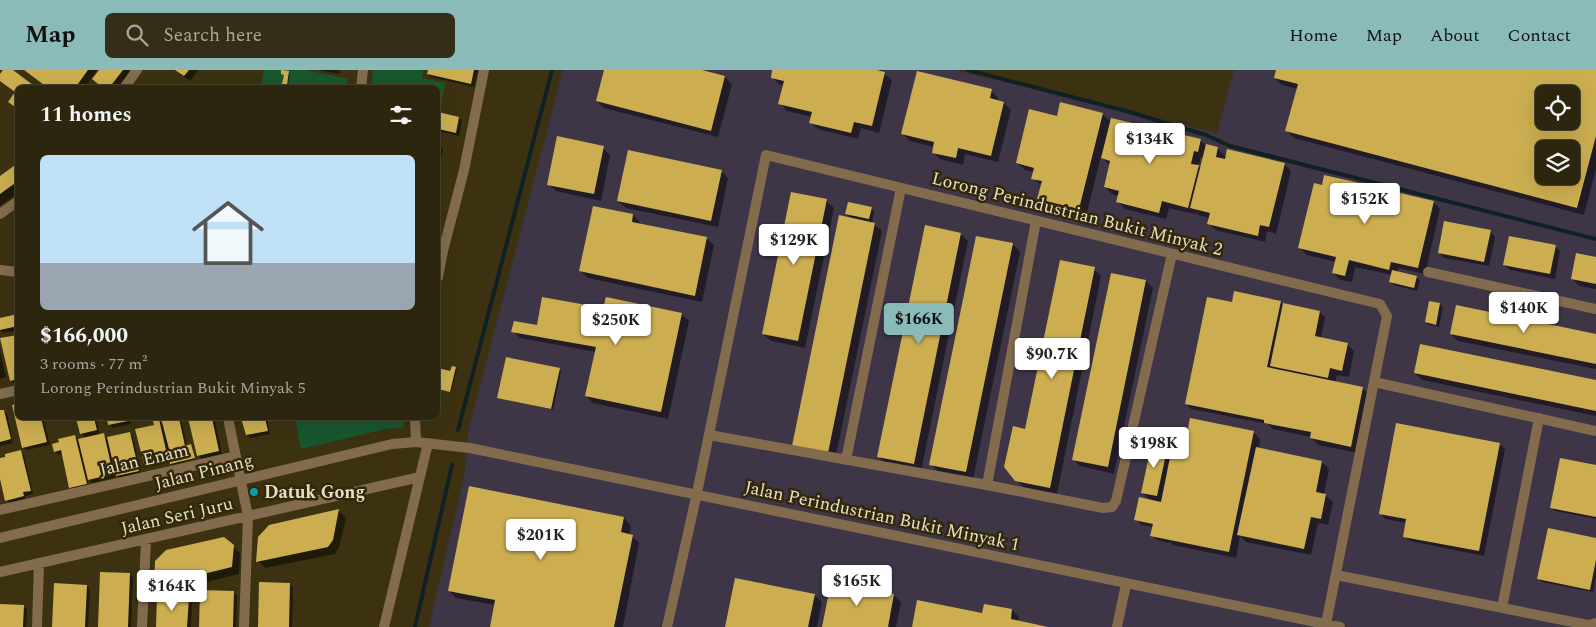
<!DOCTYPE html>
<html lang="en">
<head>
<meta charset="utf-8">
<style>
	body { margin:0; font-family:Spectral,serif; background:#352e17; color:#f1f3f6; height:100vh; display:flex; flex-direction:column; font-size:19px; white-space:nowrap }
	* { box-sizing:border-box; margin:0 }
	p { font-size:16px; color:#a7a59e }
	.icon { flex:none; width:28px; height:28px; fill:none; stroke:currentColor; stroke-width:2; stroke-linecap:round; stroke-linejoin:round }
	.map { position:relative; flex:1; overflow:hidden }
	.sheet { position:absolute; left:15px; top:15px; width:425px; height:335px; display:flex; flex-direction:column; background:#2d260e; border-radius:8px; box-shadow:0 5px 20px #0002,0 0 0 1px #48432e }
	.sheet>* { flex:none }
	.fabs { position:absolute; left:1535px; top:15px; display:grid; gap:10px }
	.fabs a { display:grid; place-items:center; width:45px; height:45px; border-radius:8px; background:#2d260e; box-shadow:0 5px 20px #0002,0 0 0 1px #48432e; font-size:25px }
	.price { position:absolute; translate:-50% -42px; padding:0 11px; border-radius:5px; background:#fff; color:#222; font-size:16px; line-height:32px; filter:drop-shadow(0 1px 2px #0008) }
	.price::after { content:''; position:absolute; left:50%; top:30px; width:15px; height:11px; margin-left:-8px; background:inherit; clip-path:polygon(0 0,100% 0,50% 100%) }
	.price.active { background:#8bbbb9; color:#111 }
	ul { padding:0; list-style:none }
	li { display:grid; align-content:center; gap:10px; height:265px; padding:0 25px }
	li+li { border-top:1px solid #48432e }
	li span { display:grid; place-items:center; height:155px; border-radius:8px; color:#555 }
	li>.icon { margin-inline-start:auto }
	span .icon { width:90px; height:90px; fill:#fffc; stroke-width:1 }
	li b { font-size:21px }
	h2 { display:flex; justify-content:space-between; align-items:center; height:60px; padding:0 25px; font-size:21px }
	header { display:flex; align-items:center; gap:30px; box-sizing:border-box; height:70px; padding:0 25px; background:#8bbbb9; color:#111 }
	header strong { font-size:24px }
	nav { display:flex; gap:28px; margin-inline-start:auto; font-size:18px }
	.search { width:350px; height:45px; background:#352e17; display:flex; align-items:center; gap:12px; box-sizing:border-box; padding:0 18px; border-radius:8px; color:#a7a59e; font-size:19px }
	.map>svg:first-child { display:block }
</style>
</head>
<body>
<header>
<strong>Map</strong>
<div class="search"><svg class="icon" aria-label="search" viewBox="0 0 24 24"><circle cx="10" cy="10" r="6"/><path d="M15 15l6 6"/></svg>Search here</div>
<nav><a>Home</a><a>Map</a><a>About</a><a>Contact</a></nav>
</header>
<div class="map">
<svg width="1596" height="557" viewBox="0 0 1596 557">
	<rect width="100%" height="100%" fill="#3c3212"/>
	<path fill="#3e3647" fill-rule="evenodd" d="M563 0H954L1217 63 1234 0H1596V557H429L465 403 468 362ZM1544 24H1571V51H1544ZM1544 79H1571V106H1544Z"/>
	<path fill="#18572e" d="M264 0H305L348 9 346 17 258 18 262 11Z
		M373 0H423L422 8 445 13 441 36 438 35V18L371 17Z
		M295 348H404V357L386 359 301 379Z"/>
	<path fill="#0007" fill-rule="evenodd" d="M24 0H97L84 18H47Z
		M100 0H129L130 2 118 18H103Z
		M175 0H198L190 11Z
		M318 0H340L339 4Z
		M429 0H478L474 17 431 7 428 4Z
		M605 0H697L725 7 732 14 718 67 604 38 597 31Z
		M774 0H884L883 3 892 10 879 63 861 58 858 69 818 59 810 52 812 47 787 41 780 33 784 16 779 14 772 7Z
		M1277 0H1596V99L1584 145 1294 68 1287 61 1298 19 1282 15 1275 8ZM1544 24H1571V51H1544ZM1544 79H1571V106H1544Z
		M289 2 290 4 288 15H285L284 13 285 5Z
		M991 21 998 28V31L1004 33 1011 40 998 92 965 84 963 95 940 89 933 82 934 77 910 71 903 64Z
		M438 43 459 48 462 51 459 66 438 61Z
		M1102 44 1111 52 1200 70 1207 77 1217 78 1226 87 1284 94 1291 101 1276 164 1267 161 1265 172 1216 160 1208 153 1210 148 1198 145 1196 142 1195 144 1169 138 1166 149 1125 139 1118 132 1119 126 1112 124 1105 117 1109 95 1101 86 1086 146 1046 136 1039 129 1042 116 1033 108 1034 102 1025 100 1017 93 1058 47ZM1201 87 1203 88 1201 99 1198 97Z
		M438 76 443 80 440 91 438 90Z
		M603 78 610 85 601 131 556 121 548 114Z
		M18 95V123L0 136V107Z
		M721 101 728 108 718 157 626 138 618 131Z
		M1363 115 1367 119 1433 132 1440 139 1425 204 1398 198 1397 203 1416 207 1420 211 1417 221 1394 215 1391 211 1392 205 1355 197 1352 212 1340 210 1333 203 1336 192 1307 185 1300 178 1323 117Z
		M826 131 834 138 805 278 771 271 763 264Z
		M871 138 874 141 872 153 882 161 835 390 801 383 852 149 846 144Z
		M633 145 640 152 639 154 706 168 714 175 702 232 588 208 581 201Z
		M1490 161 1495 167 1489 196 1444 188 1439 182Z
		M960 164 968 171 921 401 886 394 879 387Z
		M1013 174 1020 182 973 409 938 401 931 394Z
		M1555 176 1560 181 1555 209 1510 200 1505 195Z
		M1596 189V219L1579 216 1572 208Z
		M1094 199 1101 206 1057 424 1023 417 1016 410 1026 361Z
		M1112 204 1146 211 1153 218 1114 404 1080 396 1073 389Z
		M1280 232 1283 235 1320 242 1325 247 1321 268 1347 274 1354 281 1349 307 1337 305 1335 312 1362 318 1370 325 1358 383 1318 375 1311 367 1273 359 1268 354 1191 339 1186 333 1233 234Z
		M1440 234 1443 238 1439 257 1429 255 1426 252Z
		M604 240 681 244 689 251 668 349 593 333 586 326 596 282 520 268 513 261 538 257Z
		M18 245V260L3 263 0 260V249Z
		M1451 264 1596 266V299L1458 271Z
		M18 266V313H14L11 310Z
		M0 281 6 307 0 309Z
		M455 298 457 299 451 322 438 319V299L451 303Z
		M559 299 561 301 553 340 499 328Z
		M1415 303 1596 311V346L1422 310Z
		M3 341 7 344 13 373 0 376V342Z
		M18 348H43L50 375 26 380 23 377Z
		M77 348H96L100 365 103 364 107 368 129 363 133 367 141 404 121 409 115 403 116 407 92 413 87 407 89 417 74 420 71 417 63 384 58 385 55 381 75 367 78 370 86 368 81 363Z
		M108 348H129L130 354 113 358 110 355Z
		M163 348 181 349 187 376 191 375 192 377 195 389 172 395 170 392 148 397 145 393 159 351 165 357Z
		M190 348H214L222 384 202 389 198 385Z
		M243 348H267L270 364 250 368 247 365Z
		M1253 362 1260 369 1259 379 1322 392 1329 399 1324 424 1333 432 1328 455 1318 453 1311 485 1246 472 1240 466 1236 488 1173 475 1169 471V473L1157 470 1152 465 1153 457 1141 455 1136 449 1151 431 1143 423 1167 376 1173 382 1185 381Z
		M1499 374 1505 379 1484 486 1410 471 1404 466 1407 453 1385 449 1380 443Z
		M20 382 24 385 33 424 25 426 26 429 10 433 6 430 0 404V390Z
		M1596 396V449L1555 441 1551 438Z
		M339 441 346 448 339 477 335 484 265 498 258 491 269 457Z
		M624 448 631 456 629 465 632 466 639 473 623 557H491L495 535 456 528 449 521Z
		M1596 469V508L1593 522 1542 512 1539 509Z
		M233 476 240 483 239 504 162 523 155 516Z
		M130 504 133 508 131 557H99Z
		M289 514 293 518 292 557H260Z
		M86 516 90 519 88 557H54Z
		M234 523 237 526 236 557H200Z
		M814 525 822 532 817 557H726Z
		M894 525 901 532 896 557H824Z
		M188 530 192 533 191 557H157Z
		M0 536H23L27 540 26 557H0Z
		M1012 540 1019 547 1018 552 1047 557H913Z"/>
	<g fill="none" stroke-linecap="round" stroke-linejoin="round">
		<path stroke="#102124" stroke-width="4" d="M968 0 1126 41 1206 65 1230 76 1596 169
			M458 360 552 0
			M415 557 452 395"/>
	</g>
	<path fill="#ccae51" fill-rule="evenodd" d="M3 0H13L37 18H18V39L8 32 15 22 0 11V4Z
		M24 0H88L75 18H48Z
		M99 0H123L109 18H103L92 9Z
		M175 0H189L184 6Z
		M281 0 289 1 287 15 282 14 284 5 281 4Z
		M428 0H474L471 14 427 4Z
		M604 0H702L725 6 711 61 596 31Z
		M772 0H877L885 2 872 56 854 52 851 63 809 53 812 42 778 34 784 11 771 8Z
		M1276 0H1596V66L1577 138 1285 61 1298 14 1274 8ZM1544 24H1571V51H1544ZM1544 79H1571V106H1544Z
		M917 1 992 19 990 28 1004 32 991 86 958 78 956 88 932 83 934 72 901 64Z
		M1060 32 1103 43 1079 139 1037 129 1042 111 1031 109 1034 98 1016 93 1029 39 1057 46Z
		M438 42 459 47 456 63 438 59Z
		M1111 48 1201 69 1198 82 1194 81 1191 94 1199 95 1188 138 1162 131 1159 143 1116 132 1119 121 1104 117 1110 91 1101 88Z
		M557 66 604 76 594 124 547 115Z
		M1206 74 1218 77 1216 87 1225 89 1227 79 1285 93 1269 157 1260 155 1258 166 1207 154 1210 143 1190 138Z
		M628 80 722 100 711 151 617 131Z
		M18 93V111L0 124V106Z
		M1324 105 1364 114 1360 131H1362L1366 115 1434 131 1418 198 1391 192 1389 200 1349 190 1345 206 1332 203 1336 187 1298 178 1314 113 1322 115Z
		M791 122 827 129 798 271 762 264Z
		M848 132 872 137 869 149 845 144Z
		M593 136 633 144 632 152 707 167 695 226 579 201Z
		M839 145 875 153 828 383 792 376Z
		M1444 151 1491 160 1484 192 1438 183Z
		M925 155 961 163 914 394 877 387Z
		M976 166 1013 173 966 402 929 395Z
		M1509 166 1556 175 1550 204 1503 195Z
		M1576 183 1596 187V214L1571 209Z
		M1060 190 1095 197 1050 418 1015 411 1004 397 1013 356 1025 359Z
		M1392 200 1417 206 1414 218 1389 212Z
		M1111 203 1146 210 1108 397 1072 390Z
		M1234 221 1281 231 1267 297 1363 317 1351 377 1310 368 1311 362 1264 353V350L1185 334 1207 227 1232 232Z
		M542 227 603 238 606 227 682 243 661 342 585 326 596 277 511 262 514 251 537 255Z
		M1429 231 1440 233 1436 255 1425 252Z
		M1283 233 1320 241 1315 266 1348 273 1342 301 1330 298 1328 308 1270 296Z
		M1456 235 1596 264V294L1450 264Z
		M18 244V256L0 260V248Z
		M18 265V309L10 311 0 268Z
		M1420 274 1596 310V341L1414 303Z
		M506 287 560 298 551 339 497 328Z
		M452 296 456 297 450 322 438 319V298L450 301Z
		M18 334V348H41L47 372 22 378 12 335Z
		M0 340H4L11 369 0 372Z
		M76 348H94L97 360 80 364Z
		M107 348H127L128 351 108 355Z
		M161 348H179L185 376 191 374 195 388 170 394 168 388 144 394 135 359 154 355 153 351 159 349 166 380 169 379Z
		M188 348H212L219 381 197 386Z
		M241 348H265L268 361 246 365Z
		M1190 348 1254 361 1229 482 1150 466 1153 454 1134 450 1139 427 1161 432 1172 377 1184 379Z
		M1396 353 1500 373 1479 481 1403 467 1406 449 1379 444Z
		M130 362 139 401 116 406 107 367Z
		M104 363 113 404 88 410 78 369Z
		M75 365 87 414 69 418 61 380 54 382 52 374 59 372 58 369Z
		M1152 372 1168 375 1157 426 1141 423Z
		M1256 377 1322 391 1316 422 1326 424 1321 449 1311 447 1304 479 1237 465Z
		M21 380 31 421 23 422 24 426 5 431 0 409V388L5 387V384Z
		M1560 388 1596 395V447L1550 438Z
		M469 416 624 447 621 462 633 465 614 557H490L495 530 448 521Z
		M339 439 333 470 328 477 256 492 258 467 269 455Z
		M1548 458 1596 468V490L1590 520 1537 509Z
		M224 467 234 475 232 497 154 516 155 491 166 480Z
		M100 502 130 503 128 557H98Z
		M735 508 815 524 808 557H725Z
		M259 512 290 513 289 557H258Z
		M831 512 894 524 888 557H822Z
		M54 513 87 515 85 557H52Z
		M200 520 234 521 233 557H199Z
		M157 527 189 528 187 557H156Z
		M917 530 982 543 984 534 1012 539 1011 549 1048 557H912Z
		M0 534 24 535 23 557H0Z"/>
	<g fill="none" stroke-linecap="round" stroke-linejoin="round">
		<path stroke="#836c4e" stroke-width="10" d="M124 18 137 0
			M361 18 363 0
			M0 144 18 131
			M0 200 18 202
			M1428 202 1596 239
			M438 207 443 181 464 100 484 0
			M1374 312 1596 361
			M0 324 18 320
			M228 348 248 446 244 557
			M415 348 416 372
			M709 365 987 415 1103 438 1112 437 1116 431 1172 184
			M846 390 901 118
			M987 415 1036 151
			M0 440 236 386
			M0 468 392 374 416 372 470 378 1340 557
			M0 502 420 407
			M1336 505 1588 555 1596 553
			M1502 538 1539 348
			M37 557 39 493
			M142 557 146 470
			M384 557 428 373
			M667 557 697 423 766 85 1380 234 1387 246 1326 554
			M1117 557 1126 514"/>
	</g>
	<circle fill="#0f9aa8" stroke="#322807" stroke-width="2" cx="254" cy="422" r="5"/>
	<g text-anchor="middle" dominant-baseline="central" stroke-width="5" stroke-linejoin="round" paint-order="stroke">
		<g font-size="18" fill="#e4decc" stroke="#322807">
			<text transform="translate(1077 144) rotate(14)">Lorong Perindustrian Bukit Minyak 2</text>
			<text transform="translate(144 390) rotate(-13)">Jalan Enam</text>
			<text transform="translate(204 402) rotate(-14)">Jalan Pinang</text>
			<text transform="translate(177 446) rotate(-13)">Jalan Seri Juru</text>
			<text transform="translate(882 446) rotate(12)">Jalan Perindustrian Bukit Minyak 1</text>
		</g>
		<g font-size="18" font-weight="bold" fill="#e4decc" stroke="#322807" text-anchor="start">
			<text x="264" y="422">Datuk Gong</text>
		</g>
	</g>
</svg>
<div class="fabs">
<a><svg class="icon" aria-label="locate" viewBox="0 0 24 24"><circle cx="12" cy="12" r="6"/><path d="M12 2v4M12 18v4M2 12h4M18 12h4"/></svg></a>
<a><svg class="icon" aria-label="layers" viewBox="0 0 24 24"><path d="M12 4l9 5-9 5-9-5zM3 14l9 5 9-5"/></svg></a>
</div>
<b class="price" style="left:1150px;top:95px">$134K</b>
<b class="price" style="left:1365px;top:155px">$152K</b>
<b class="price" style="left:794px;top:196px">$129K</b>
<b class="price" style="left:1524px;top:264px">$140K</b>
<b class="price active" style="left:919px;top:275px">$166K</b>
<b class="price" style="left:616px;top:276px">$250K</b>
<b class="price" style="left:1052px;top:310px">$90.7K</b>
<b class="price" style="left:1154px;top:399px">$198K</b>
<b class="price" style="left:541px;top:491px">$201K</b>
<b class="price" style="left:857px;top:537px">$165K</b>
<b class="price" style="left:172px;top:542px">$164K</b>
<section class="sheet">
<h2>11 homes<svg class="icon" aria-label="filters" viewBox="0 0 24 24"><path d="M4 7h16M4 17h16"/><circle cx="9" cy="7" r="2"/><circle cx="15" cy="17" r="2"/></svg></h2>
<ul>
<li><span style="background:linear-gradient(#bfe0f5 70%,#9aa5b1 0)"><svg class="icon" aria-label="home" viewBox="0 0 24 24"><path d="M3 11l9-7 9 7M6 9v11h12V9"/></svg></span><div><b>$166,000</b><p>3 rooms · 77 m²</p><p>Lorong Perindustrian Bukit Minyak 5</p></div></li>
</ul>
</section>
</div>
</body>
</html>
